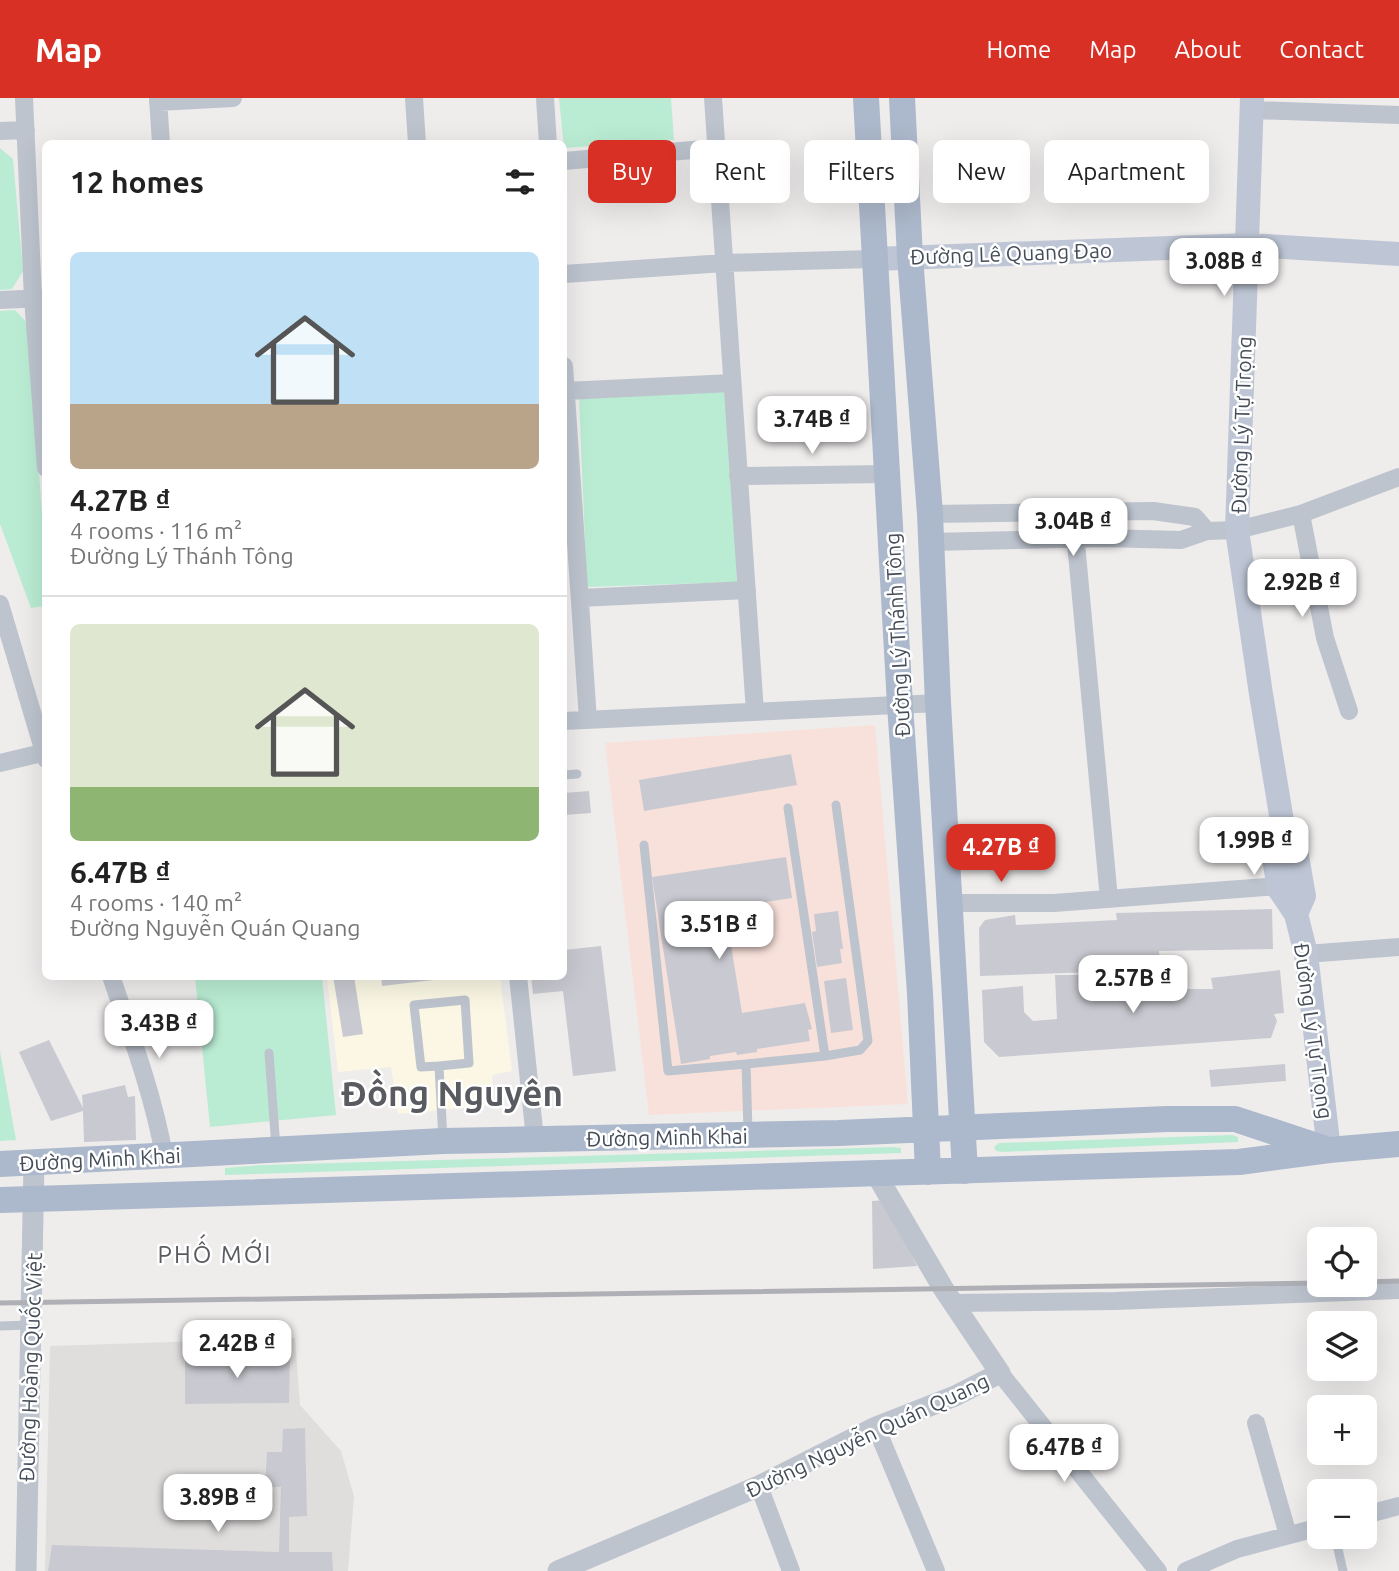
<!DOCTYPE html>
<html lang="en">
<head>
<meta charset="utf-8">
<style>
	body { margin:0; font-family:Ubuntu,sans-serif; background:#f2f2f2; color:#222; height:100vh; display:flex; flex-direction:column; font-size:26px; white-space:nowrap }
	* { box-sizing:border-box; margin:0 }
	p { font-size:23px; color:#767676 }
	.icon { flex:none; width:38px; height:38px; fill:none; stroke:currentColor; stroke-width:2; stroke-linecap:round; stroke-linejoin:round }
	.map { position:relative; flex:1; overflow:hidden }
	.details { position:absolute; left:42px; top:42px; width:525px; height:840px; display:flex; flex-direction:column; background:#fff; border-radius:10px; box-shadow:0 7px 28px #0002 }
	.details>* { flex:none }
	.guide { position:absolute; left:588px; top:42px; width:665px; height:63px; display:flex; gap:14px }
	.fabs { position:absolute; left:1307px; top:1129px; display:grid; gap:14px }
	.fabs a { display:grid; place-items:center; width:70px; height:70px; border-radius:10px; background:#fff; box-shadow:0 7px 28px #0002; font-size:35px }
	.price { position:absolute; translate:-50% -60px; padding:0 16px; border-radius:14px; background:#fff; color:#222; font-size:23px; line-height:46px; filter:drop-shadow(0 2px 4px #0008) }
	.price::after { content:''; position:absolute; left:50%; top:42px; width:21px; height:16px; margin-left:-10px; background:inherit; clip-path:polygon(0 0,100% 0,50% 100%) }
	.price.current { background:#d93025; color:#fff }
	ul { padding:0; list-style:none }
	li { display:grid; align-content:center; gap:14px; height:371px; padding:0 28px }
	li+li { border-top:2px solid #e0e0e0 }
	li span { display:grid; place-items:center; height:217px; border-radius:10px; color:#555 }
	li>.icon { margin-inline-start:auto }
	span .icon { width:126px; height:126px; fill:#fffc; stroke-width:1 }
	li b { font-size:30px }
	h2 { display:flex; justify-content:space-between; align-items:center; height:84px; padding:0 28px; font-size:30px }
	.tag { padding:0 24px; border-radius:10px; background:#fff; box-shadow:0 7px 28px #0002; font-size:24px; line-height:63px }
	.tag.current { background:#d93025; color:#fff }
	header { display:flex; align-items:center; gap:42px; box-sizing:border-box; height:98px; padding:0 35px; background:#d93025; color:#fff }
	header strong { font-size:33px }
	nav { display:flex; gap:38px; margin-inline-start:auto; font-size:24px }
	.map>svg:first-child { display:block }
</style>
</head>
<body>
<header>
<strong>Map</strong>
<nav><a>Home</a><a>Map</a><a>About</a><a>Contact</a></nav>
</header>
<div class="map">
<svg width="1399" height="1473" viewBox="0 0 1399 1473">
	<rect width="100%" height="100%" fill="#efecec"/>
	<path fill="#fbf7e4" d="M327 879H500L512 973 492 977 494 1007 398 1016 391 969 338 974Z"/>
	<path fill="#e0dddd" d="M295 1240 300 1307 341 1353 354 1398 348 1473H45L50 1248Z"/>
	<path fill="#f9e1db" d="M875 627 908 1006 649 1017 605 645Z"/>
	<path fill="#baecd3" d="M559 0H671L674 42 564 50Z
		M0 50 13 61 23 173 12 191 0 192Z
		M15 212 29 227 45 462V508L31 510 0 426V213Z
		M728 294 737 484 587 489 579 300Z
		M195 879H322L336 1017 210 1029Z
		M0 953 16 1042 0 1043Z
		M1232 1037 1238 1039V1044L1003 1054 996 1053 994 1049 999 1045Z
		M892 1049 901 1050V1055L225 1077V1070L263 1067Z"/>
	<path fill="#c9cad1" d="M791 656 797 687 644 713 639 682Z
		M589 693 591 715 564 717V695Z
		M786 759 792 800 725 810 742 915 805 905 812 931 808 932 810 943 757 951V954L737 957 736 954 710 958V961L681 966 652 779Z
		M1272 811 1273 851 1159 853 1161 882 1122 884 1121 873 980 878 979 830 985 822 1015 817 1016 827 1117 822 1116 815Z
		M838 813 843 851H840L842 865 817 869 812 834 816 833 814 816Z
		M601 848 616 973 573 978 563 893 533 896 531 878H564V852Z
		M1280 872 1284 915 1274 916 1277 923 1271 940 999 959 984 944 982 892 1023 888 1024 914 1033 923 1057 921 1055 877H1117L1118 891H1213L1211 880Z
		M333 878H354L363 936 343 939Z
		M381 878H451V880L382 888Z
		M846 880 853 932 831 935 824 883Z
		M49 942 83 1010 82 997 125 987 128 999 135 998 136 1042 84 1044 83 1013 51 1023 19 954Z
		M1285 966 1286 983 1211 989 1209 972Z
		M886 1102 917 1168 873 1171 872 1103Z
		M185 1258 290 1259 289 1305 185 1306Z
		M305 1330 307 1418 289 1419V1454H332L333 1473H48L52 1447 279 1454 281 1389H265L267 1354H282L283 1331Z"/>
	<g fill="none" stroke-linecap="round" stroke-linejoin="round">
		<path stroke="#bdc4ce" stroke-width="9" d="M564 677 577 676
			M788 710 825 958
			M644 747 668 973 746 966 748 1033
			M269 955 276 1050
			M746 966 825 958 860 952 868 943 836 707
			M439 968 421 969 414 907 465 902 469 965 439 968 443 1042
			M0 1228 30 1227
			M1335 1438 1343 1473"/>
		<path stroke="#bdc4ce" stroke-width="18" d="M24 0 33 200 46 370
			M158 0 161 46
			M414 0 417 46
			M545 0 548 46
			M713 0 755 614
			M158 4 233 0
			M1252 12 1399 17
			M0 33 26 32
			M564 63 716 50
			M564 176 724 165 874 161
			M0 202 46 200
			M564 268 588 622
			M565 293 732 285
			M738 378 887 376
			M1073 413 1109 801
			M930 416 1153 413 1195 419 1207 433
			M1301 416 1325 540 1349 613
			M931 444 1103 440 1181 442 1207 433 1237 432 1301 416 1399 379
			M580 500 747 492
			M0 506 46 661
			M564 623 938 605
			M0 665 46 654
			M949 805H1054L1279 788
			M1306 856 1399 849
			M111 878C131 937 153 996 164 1057
			M518 878 535 1041
			M952 1205 1115 1203 1399 1192
			M1000 1275 1158 1473
			M1256 1325 1288 1437
			M876 1329 936 1473
			M759 1388 791 1473
			M1365 1417 1399 1408
			M1186 1473 1237 1451 1320 1429"/>
		<path stroke="#bdc4ce" stroke-width="21" d="M26 1473 34 1065
			M558 1473 759 1388 876 1329 955 1298 1000 1275 943 1190 876 1076"/>
		<path stroke="#bec6d5" stroke-width="24" d="M1252 0 1237 432 1261 596 1284 735 1297 758 1304 798 1296 816
			M874 161 1249 147 1399 156
			M1284 735 1274 760 1279 791 1296 816 1306 856 1329 1052"/>
		<path stroke="#acb8cb" stroke-width="26" d="M866 0 900 607 920 895 928 1074
			M902 0 910 159 930 416 938 605 965 1073
			M0 1066 443 1043 839 1035 1167 1021H1235L1323 1050
			M0 1102 1239 1064 1329 1052 1399 1046"/>
		<path stroke="#aeb0b6" stroke-width="5" d="M1365 1184 1399 1183
			M0 1205 1320 1185"/>
	</g>
	<g text-anchor="middle" dominant-baseline="central" stroke-width="5" stroke-linejoin="round" paint-order="stroke">
		<g font-size="21" fill="#454d58" stroke="#fff">
			<text transform="translate(1011 155) rotate(-2)">Đường Lê Quang Đạo</text>
			<text transform="translate(1241 327) rotate(-88)">Đường Lý Tự Trọng</text>
			<text transform="translate(897 537) rotate(-93)">Đường Lý Thánh Tông</text>
			<text transform="translate(1314 933) rotate(82)">Đường Lý Tự Trọng</text>
			<text transform="translate(667 1039) rotate(-1)">Đường Minh Khai</text>
			<text transform="translate(100 1061) rotate(-3)">Đường Minh Khai</text>
			<text transform="translate(30 1269) rotate(-88)">Đường Hoàng Quốc Việt</text>
			<text transform="translate(867 1337) rotate(-25)">Đường Nguyễn Quán Quang</text>
		</g>
		<g font-size="24" letter-spacing="2" fill="#595b60" stroke="#fff">
			<text x="215" y="1156">PHỐ MỚI</text>
		</g>
		<g font-size="35" font-weight="bold" fill="#595b60" stroke="#fff">
			<text x="452" y="995">Đồng Nguyên</text>
		</g>
	</g>
</svg>
<div class="fabs">
<a><svg class="icon" aria-label="locate" viewBox="0 0 24 24"><circle cx="12" cy="12" r="6"/><path d="M12 2v4M12 18v4M2 12h4M18 12h4"/></svg></a>
<a><svg class="icon" aria-label="layers" viewBox="0 0 24 24"><path d="M12 4l9 5-9 5-9-5zM3 14l9 5 9-5"/></svg></a>
<a>+</a>
<a>−</a>
</div>
<b class="price" style="left:1224px;top:200px">3.08B ₫</b>
<b class="price" style="left:812px;top:358px">3.74B ₫</b>
<b class="price" style="left:1073px;top:460px">3.04B ₫</b>
<b class="price" style="left:1302px;top:521px">2.92B ₫</b>
<b class="price" style="left:1254px;top:779px">1.99B ₫</b>
<b class="price current" style="left:1001px;top:786px">4.27B ₫</b>
<b class="price" style="left:719px;top:863px">3.51B ₫</b>
<b class="price" style="left:1133px;top:917px">2.57B ₫</b>
<b class="price" style="left:159px;top:962px">3.43B ₫</b>
<b class="price" style="left:237px;top:1282px">2.42B ₫</b>
<b class="price" style="left:1064px;top:1386px">6.47B ₫</b>
<b class="price" style="left:218px;top:1436px">3.89B ₫</b>
<div class="guide">
<a class="tag current">Buy</a>
<a class="tag">Rent</a>
<a class="tag">Filters</a>
<a class="tag">New</a>
<a class="tag">Apartment</a>
</div>
<section class="details">
<h2>12 homes<svg class="icon" aria-label="filters" viewBox="0 0 24 24"><path d="M4 7h16M4 17h16"/><circle cx="9" cy="7" r="2"/><circle cx="15" cy="17" r="2"/></svg></h2>
<ul>
<li><span style="background:linear-gradient(#bfe0f5 70%,#b9a48a 0)"><svg class="icon" aria-label="home" viewBox="0 0 24 24"><path d="M3 11l9-7 9 7M6 9v11h12V9"/></svg></span><div><b>4.27B ₫</b><p>4 rooms · 116 m²</p><p>Đường Lý Thánh Tông</p></div></li>
<li><span style="background:linear-gradient(#dfe7d0 75%,#8fb573 0)"><svg class="icon" aria-label="home" viewBox="0 0 24 24"><path d="M3 11l9-7 9 7M6 9v11h12V9"/></svg></span><div><b>6.47B ₫</b><p>4 rooms · 140 m²</p><p>Đường Nguyễn Quán Quang</p></div></li>
</ul>
</section>
</div>
</body>
</html>
